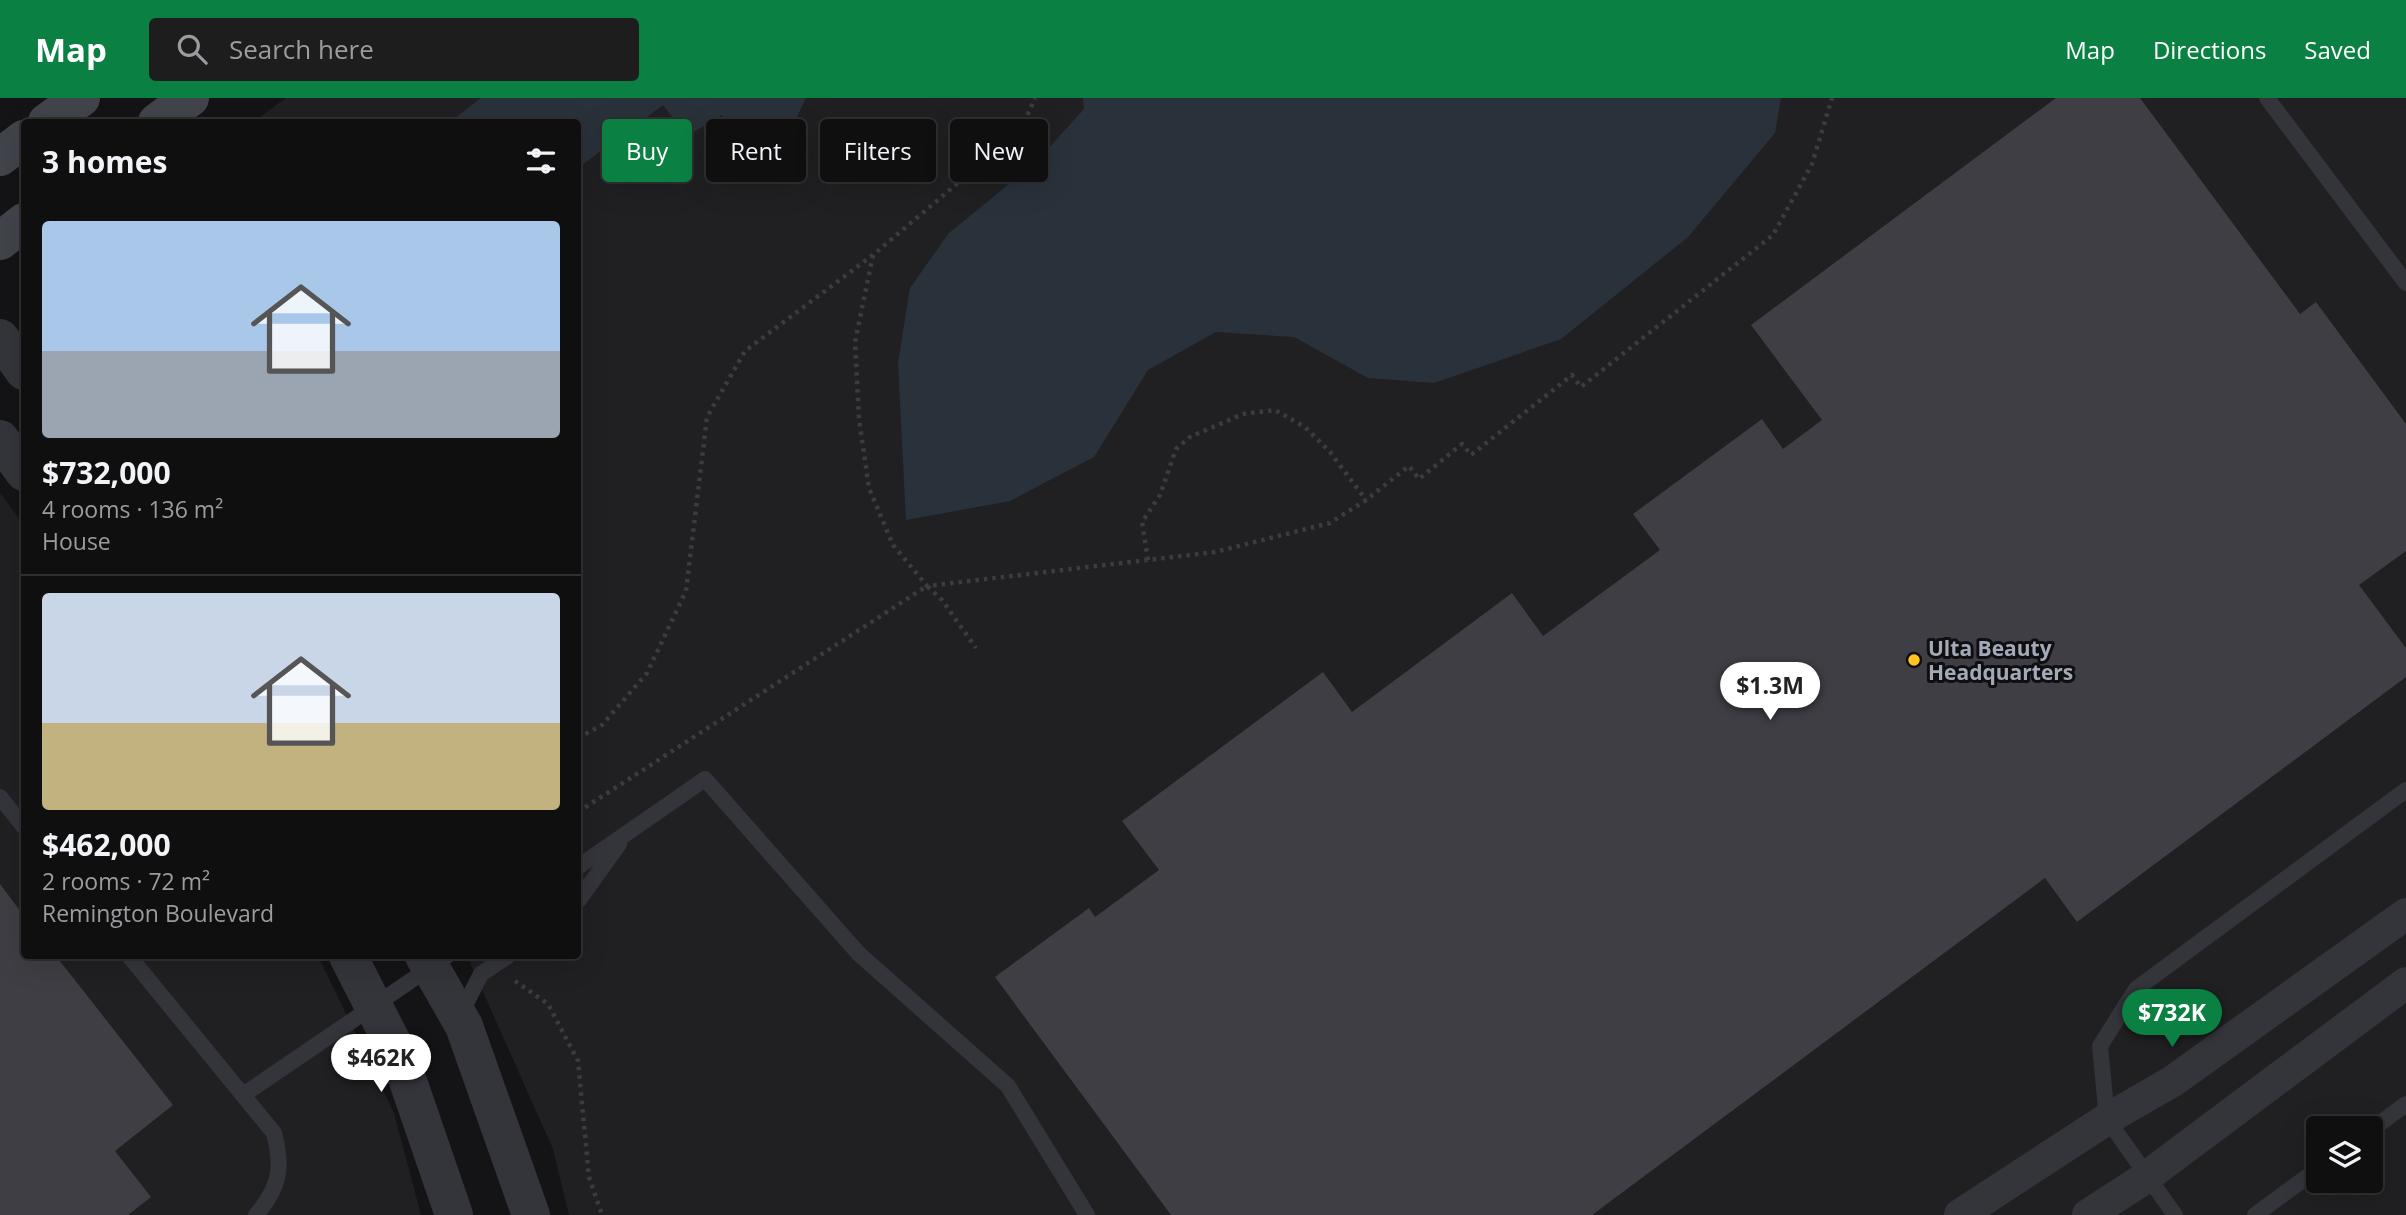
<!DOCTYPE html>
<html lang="en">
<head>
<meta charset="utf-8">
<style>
	body { margin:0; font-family:"Open Sans",sans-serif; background:#1d1d1e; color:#f1f3f6; height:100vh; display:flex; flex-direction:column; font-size:26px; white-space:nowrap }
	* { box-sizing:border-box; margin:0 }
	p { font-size:23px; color:#9b9c9f }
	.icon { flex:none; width:38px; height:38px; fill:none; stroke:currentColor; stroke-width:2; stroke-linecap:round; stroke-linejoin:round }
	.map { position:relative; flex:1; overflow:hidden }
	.drawer { position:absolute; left:21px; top:21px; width:560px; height:840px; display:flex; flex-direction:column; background:#0f0f10; border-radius:7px; box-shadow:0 7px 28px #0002,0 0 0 2px #2f2f30 }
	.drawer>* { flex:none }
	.banner { position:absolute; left:602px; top:21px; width:665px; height:63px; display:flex; gap:14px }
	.buttons { position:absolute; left:2306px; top:1018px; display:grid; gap:14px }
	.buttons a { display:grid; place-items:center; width:77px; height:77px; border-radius:7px; background:#0f0f10; box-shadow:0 7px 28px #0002,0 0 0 2px #2f2f30; font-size:35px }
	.price { position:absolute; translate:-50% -60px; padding:0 16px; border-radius:24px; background:#fff; color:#222; font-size:23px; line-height:46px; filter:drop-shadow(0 2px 4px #0008) }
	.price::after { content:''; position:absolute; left:50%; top:42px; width:21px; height:16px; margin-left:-10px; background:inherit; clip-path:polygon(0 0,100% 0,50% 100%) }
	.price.active { background:#0b8043; color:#fff }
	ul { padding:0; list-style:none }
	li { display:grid; align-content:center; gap:14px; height:371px; padding:0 21px }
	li+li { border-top:2px solid #2f2f30 }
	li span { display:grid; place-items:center; height:217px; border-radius:7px; color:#555 }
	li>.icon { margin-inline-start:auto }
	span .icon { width:126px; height:126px; fill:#fffc; stroke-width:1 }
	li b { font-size:30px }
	h2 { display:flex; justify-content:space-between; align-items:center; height:84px; padding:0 21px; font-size:30px }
	.chip { padding:0 24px; border-radius:7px; background:#0f0f10; box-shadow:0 7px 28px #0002,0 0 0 2px #2f2f30; font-size:24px; line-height:63px }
	.chip.active { background:#0b8043; color:#fff }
	header { display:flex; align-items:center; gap:42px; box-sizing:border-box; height:98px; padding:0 35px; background:#0b8043; color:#fff }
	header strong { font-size:33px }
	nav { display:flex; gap:38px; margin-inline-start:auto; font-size:24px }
	.search { width:490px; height:63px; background:#1d1d1e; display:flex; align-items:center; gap:18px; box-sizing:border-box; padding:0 24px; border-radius:7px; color:#9b9c9f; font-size:26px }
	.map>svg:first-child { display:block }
</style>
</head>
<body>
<header>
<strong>Map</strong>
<div class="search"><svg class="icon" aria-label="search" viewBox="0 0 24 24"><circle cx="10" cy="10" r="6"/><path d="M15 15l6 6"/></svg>Search here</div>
<nav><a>Map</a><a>Directions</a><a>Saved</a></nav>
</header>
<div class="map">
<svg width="2406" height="1117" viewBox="0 0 2406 1117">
	<rect width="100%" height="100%" fill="#141416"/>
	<path fill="#202023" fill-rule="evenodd" d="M286 0H2406V1117H569L553 1051 467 858H578V24H253ZM2319 1031H2371V1083H2319Z
		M0 395 24 427V858H318L394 1015 421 1117H0Z"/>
	<path fill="#29323b" d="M481 0H806L790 33 758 67 722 17 687 38 663 7 578 70V24H450Z
		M1083 0H1781L1775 35 1688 139 1561 241 1434 285 1368 280 1294 239 1216 234 1148 272 1094 359 1010 403 906 422 898 265 910 190 949 135 1036 64 1084 11Z"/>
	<path fill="#3e3e44" d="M2056 0H2140L2300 216 2316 204 2406 326V453L2359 487 2406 550V579L2077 824 2045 780 1592 1117H1171L995 879 1089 810 1095 819 1159 772 1122 723 1323 574 1352 614 1512 495 1543 538 1660 452 1633 416 1762 321 1783 351 1822 322 1751 227Z
		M0 786 24 818V858H56L173 1007 115 1053 151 1099 128 1117H0Z"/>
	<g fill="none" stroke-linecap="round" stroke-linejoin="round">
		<path stroke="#3a3c42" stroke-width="4.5" stroke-dasharray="3.5 5" stroke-linecap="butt" d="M873 157 855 244 859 321 869 390 893 447 927 488 1215 454 1330 425 1366 402 1409 368 1419 381 1462 346 1471 357 1572 277 1581 289 1773 137 1812 66 1832 0
			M1148 462 1142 424 1160 397 1176 351 1190 339 1243 316 1275 312 1305 329 1330 354 1366 402
			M578 640 602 627 647 575 686 493 707 319 745 253 873 157 1005 45 1027 18 1035 0
			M578 714 927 488 942 502 976 550
			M515 883 548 906 578 963 589 1079 602 1117"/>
		<path stroke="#34353b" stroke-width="16" d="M2267 0 2406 185
			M0 699 24 729
			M578 769 705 681 859 856 1008 988 1087 1117
			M578 803 619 746
			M129 858 274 1035C283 1070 280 1089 256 1117
			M460 917 481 876 508 858
			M243 997 447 858
			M2371 1032 2406 1006
			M2175 1117 2107 1021 2100 948 2136 891 2406 692
			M2255 1117 2319 1070"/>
		<path stroke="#34353b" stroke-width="32" d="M1960 1117 2107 1021 2173 983 2406 816
			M2088 1117 2142 1082 2406 885"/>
		<path stroke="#34353b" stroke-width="38" d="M0 240 24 273
			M0 341 24 374
			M348 858 400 960 454 1117
			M424 858 464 928 531 1117"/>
		<path stroke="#42444b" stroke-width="38" d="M47 24 81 0
			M157 24 190 0
			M0 59 24 41
			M0 143 24 124"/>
	</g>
	<circle fill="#ffc422" stroke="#0f0f11" stroke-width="2.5" cx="1914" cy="562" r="7"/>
	<g text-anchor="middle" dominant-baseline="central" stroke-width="6" stroke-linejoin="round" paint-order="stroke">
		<g font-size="21" font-weight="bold" fill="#a4a9b8" stroke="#0f0f11" text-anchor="start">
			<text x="1928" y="550">Ulta Beauty<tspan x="1928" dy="24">Headquarters</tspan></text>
		</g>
	</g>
</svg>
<div class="buttons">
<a><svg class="icon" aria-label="layers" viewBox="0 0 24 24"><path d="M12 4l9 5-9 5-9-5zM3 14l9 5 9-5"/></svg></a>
</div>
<b class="price" style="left:1770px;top:624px">$1.3M</b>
<b class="price active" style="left:2172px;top:951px">$732K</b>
<b class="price" style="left:381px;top:996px">$462K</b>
<div class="banner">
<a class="chip active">Buy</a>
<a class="chip">Rent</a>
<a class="chip">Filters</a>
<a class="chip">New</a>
</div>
<section class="drawer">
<h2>3 homes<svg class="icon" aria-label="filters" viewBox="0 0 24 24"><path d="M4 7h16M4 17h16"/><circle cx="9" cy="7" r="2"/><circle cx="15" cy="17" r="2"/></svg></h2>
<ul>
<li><span style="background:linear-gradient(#a9c7e8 60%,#9aa5b1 0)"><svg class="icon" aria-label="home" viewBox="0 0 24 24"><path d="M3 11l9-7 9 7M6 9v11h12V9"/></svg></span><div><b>$732,000</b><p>4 rooms · 136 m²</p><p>House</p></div></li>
<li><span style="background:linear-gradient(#c9d6e8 60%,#c2b280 0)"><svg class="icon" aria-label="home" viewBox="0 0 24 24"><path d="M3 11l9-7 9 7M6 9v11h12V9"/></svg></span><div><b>$462,000</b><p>2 rooms · 72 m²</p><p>Remington Boulevard</p></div></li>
</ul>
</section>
</div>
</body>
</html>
